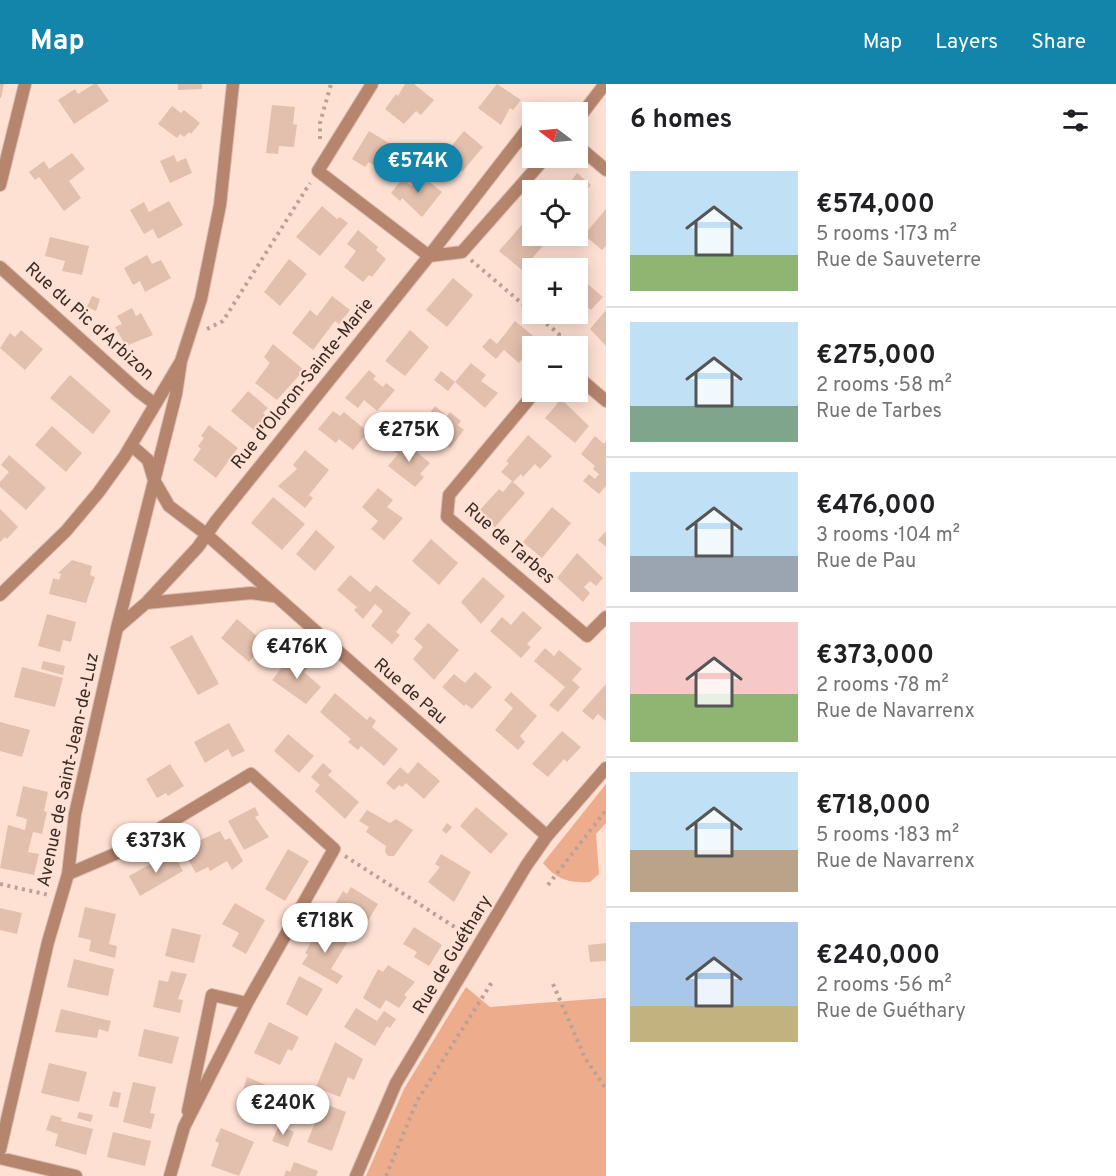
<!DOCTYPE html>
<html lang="en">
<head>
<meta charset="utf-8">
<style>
	body { margin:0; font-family:Overpass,sans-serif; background:#f6f6f6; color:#202124; height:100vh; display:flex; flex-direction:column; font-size:22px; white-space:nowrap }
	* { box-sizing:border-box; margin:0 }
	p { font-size:20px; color:#757577 }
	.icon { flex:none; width:33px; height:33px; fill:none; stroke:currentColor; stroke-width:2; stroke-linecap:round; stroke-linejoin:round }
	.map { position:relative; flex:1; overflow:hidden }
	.side { display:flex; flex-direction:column; background:#fff; width:510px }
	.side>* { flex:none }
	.needle { width:39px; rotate:286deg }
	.fabs { position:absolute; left:522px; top:18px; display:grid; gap:12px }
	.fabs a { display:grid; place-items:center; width:66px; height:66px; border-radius:0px; background:#fff; box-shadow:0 3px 15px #0003; font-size:30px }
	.price { position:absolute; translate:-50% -51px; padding:0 14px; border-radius:21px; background:#fff; color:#222; font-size:20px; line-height:39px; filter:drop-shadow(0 2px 3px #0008) }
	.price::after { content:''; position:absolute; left:50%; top:36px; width:18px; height:14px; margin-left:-9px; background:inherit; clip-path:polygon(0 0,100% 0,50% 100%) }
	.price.active { background:#1385ab; color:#fff }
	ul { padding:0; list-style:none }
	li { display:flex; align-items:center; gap:18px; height:150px; padding:0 24px }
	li+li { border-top:2px solid #e0e0e0 }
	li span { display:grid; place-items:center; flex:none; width:168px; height:120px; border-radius:0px; color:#555 }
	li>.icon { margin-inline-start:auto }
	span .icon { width:72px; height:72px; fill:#fffc; stroke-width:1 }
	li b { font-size:26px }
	h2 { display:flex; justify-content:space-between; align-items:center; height:72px; padding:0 24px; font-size:26px }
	header { display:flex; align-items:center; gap:36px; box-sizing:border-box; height:84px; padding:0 30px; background:#1385ab; color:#fff }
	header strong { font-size:28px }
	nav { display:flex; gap:33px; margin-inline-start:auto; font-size:21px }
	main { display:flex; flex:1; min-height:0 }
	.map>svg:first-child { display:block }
</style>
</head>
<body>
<header>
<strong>Map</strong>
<nav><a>Map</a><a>Layers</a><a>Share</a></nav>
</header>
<main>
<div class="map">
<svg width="606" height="1092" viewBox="0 0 606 1092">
	<rect width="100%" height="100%" fill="#ffe1d3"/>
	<path fill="#edad8d" d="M606 700V739L596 750 599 790 590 798C569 799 557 796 543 779Z
		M466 903 490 923 606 914V1092H366L404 1005Z"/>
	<path fill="#e3bfad" d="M0 0H4L1 14H0Z
		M94 0H97L109 17 74 40 58 16 75 5 78 10Z
		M178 0H202V5L178 6Z
		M405 0H414L434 16 421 31 416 27 404 40 385 25 396 10 398 12Z
		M497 0 521 16 513 26 510 24 501 41 478 24Z
		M272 21 295 23 293 40 297 41 294 63 279 62 278 70 266 69Z
		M172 22 181 29 184 26 200 39 191 50 189 48 184 53 180 50 177 54 158 40Z
		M369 47 402 67 388 90 369 78 365 83 352 75Z
		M464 47 483 63 462 88 452 80 445 89 433 79 440 69 443 72Z
		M72 69 85 85 69 97 81 114 64 127 39 93 35 96 29 88 44 77 49 85Z
		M174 71 177 78 186 74 192 89 170 99 160 77Z
		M577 89 591 101 578 118V106H558L562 101 566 105Z
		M421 91 442 108 422 133 402 114 400 117 391 109 402 95 412 102Z
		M169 117 183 141 158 155 153 145 144 150 130 126 144 118 149 128Z
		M322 122 337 135 340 133 348 139 320 172 296 153Z
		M606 125V162L602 166 584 151Z
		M532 129V152H546L544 154 547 157 522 186 499 167Z
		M358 146 378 163 376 166 386 175 372 193 369 191 363 198 344 183 356 167 347 160Z
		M50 153 89 162 82 191 62 187 65 177 45 172Z
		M147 171 152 180 161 176 171 194 145 208 140 197 133 201 124 184Z
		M289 175 307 190 280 222 264 208Z
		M578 192 603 213 591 226 578 214Z
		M453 194 473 211 447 243 426 226Z
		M92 212 100 215 96 227 87 223Z
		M332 212 350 226 339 240 335 237 313 266 292 249 310 226 317 232Z
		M132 224 136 232 141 229 153 251 126 262 115 243 122 240 117 232Z
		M606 226V262L590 245Z
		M515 237 538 256 519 279 504 266 496 275 482 263 490 254 497 260Z
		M21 246 43 265 25 286 0 264 10 249 15 253Z
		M410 246 429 263 405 292 385 277Z
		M273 260 304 286 277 316 255 299 270 279 264 273Z
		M471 279 486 291 481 297 498 309 485 324 455 298Z
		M369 286 376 292 373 295 383 303 386 299 395 306 377 327 364 316 358 324 345 314Z
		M441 287 455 298 448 307 434 296Z
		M70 291 111 327 93 350 50 314Z
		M248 307 268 324 263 329 267 333 255 347 231 327Z
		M559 313 589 342 575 359 545 334 558 319 555 317Z
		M435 322 447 332 450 328 461 337 458 341 464 346 450 364 421 340Z
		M333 327 340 332 344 328 368 348 353 366 339 355 336 359 318 345Z
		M391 340 395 344 390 351 385 347Z
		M209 341 238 364 216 394 193 376 201 365 198 362 204 354 201 352Z
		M52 342 82 369 66 388 35 361Z
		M528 351 552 372 540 385 535 380 523 393 521 390 513 398 525 409 495 443 478 428 499 405 503 408 512 397 501 388 509 379 506 377Z
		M595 352 604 360 606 357V402L599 410 583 397 589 390 595 395 599 390 593 385 595 382 581 370Z
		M401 355 430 379 420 390 424 393 415 403 388 382 398 370 392 366Z
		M305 366 329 386 309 411 313 414 305 424 278 402 297 385 293 381Z
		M9 371 46 404 26 426 0 403V398L9 388 1 381Z
		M378 404 393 416 387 423 403 434 384 456 371 445 378 437 362 423Z
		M273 413 305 440 282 466 251 439Z
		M552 423 571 439 542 474 523 458Z
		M0 425 18 443 7 455 5 453 0 458Z
		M316 446 335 463 315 487 296 470Z
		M606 447V463L598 456Z
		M431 455 458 479 439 501 412 477Z
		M577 469 603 494 596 502 590 497 584 503 590 509 583 518 557 494Z
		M72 476 92 482 90 491 95 493 86 519 49 510 53 494 59 496 61 490 58 489Z
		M350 491 370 508 376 501 411 529 396 548 400 551 392 560 371 542 383 527 375 520 363 535 354 526 357 523 337 506Z
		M483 493 505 512 481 540 461 518Z
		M523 527 542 544 527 560 531 563 521 574 490 547 502 533 511 541Z
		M47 530 76 538 71 558 63 556 60 568 38 562Z
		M237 535 265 559 249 578 221 554Z
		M428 539 459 566 434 596 413 575 423 563 414 555Z
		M192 551 219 600 198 611 170 563Z
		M545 564 554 572 559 566 582 585 572 596 580 603 558 628 549 621 565 603 534 577Z
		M292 571 308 584 304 588 321 603 306 620 272 596Z
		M43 577 65 582 63 591 41 585Z
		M22 583 63 594 55 623 14 613Z
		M475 588 492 603 472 625 466 620 464 622 442 603 454 590 465 599Z
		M606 600V637L598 630 593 636 582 627Z
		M511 608 537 632 520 652 525 658 518 666 495 646 513 624 504 616Z
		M335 609 367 636 370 632 376 637 372 643 398 665 384 682 361 662 358 666 348 658 351 655 320 628Z
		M0 638 30 646 22 673 0 667Z
		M229 639 245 667 232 673 228 665 205 679 194 658Z
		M562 647 581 663 567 678 564 675 548 693 532 680Z
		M288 650 314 672 299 689 274 667Z
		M418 678 440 697 424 715 406 699 402 703 399 701 394 706 386 699 400 683 408 690Z
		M323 679 332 687 328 691 359 718 345 735 315 707 320 701 311 693Z
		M170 680 184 702 168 712 166 709 157 714 146 695Z
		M23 702 48 708 44 727 47 728 42 750 33 748 28 768 39 770 34 791 0 784 8 741 25 746 27 735 16 732Z
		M255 723 259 731 255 733 269 753 244 766 228 737Z
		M476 723 508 750 491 770 460 742Z
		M367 726 390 739 396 735 413 746 394 772H388L385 768 386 762 366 748 369 743 359 737Z
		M447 739 452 743 446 750 442 746Z
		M220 747 225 756 230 754 243 777 232 786 227 777 210 787 208 783 196 789 181 763 192 756 194 759Z
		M288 765 309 777 285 817 265 805Z
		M172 768 183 787 140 812 129 792Z
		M441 770 471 788 454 818 428 798 440 783 435 780Z
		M351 803 378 820 365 842 351 834 345 843 328 832 343 807 347 810Z
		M235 819 265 836 246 870 232 862 239 849 222 840Z
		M85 823 116 830 109 860 117 862 115 874 89 867 91 856 78 853Z
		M0 824 22 829 17 850 0 846Z
		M321 841 348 857 331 885 343 892 337 900 302 880 308 871 305 869Z
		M414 843 442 861 429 882 414 873 417 868 403 860Z
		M172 844 201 851 194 879 165 872Z
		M606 859V877L590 878 588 861Z
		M74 875 114 885 108 912 67 903Z
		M388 881 415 898 404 911 407 913 399 924 386 916 380 925 363 914 378 885 383 888Z
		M171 887 187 890 178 915 183 916 180 929 153 923 159 896 168 898Z
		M299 892 323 905 307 932 286 920Z
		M356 924 377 937 384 927 396 935 390 944 387 942 375 962 344 943Z
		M61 925 111 937 108 948 99 945 97 954 55 948Z
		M269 938 299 953 292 967 288 965 280 981 254 969Z
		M144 945 179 953 172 980 138 972Z
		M335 958 363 975 354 996 348 993 340 1013 316 1003Z
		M49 979 87 988 79 1018 41 1009Z
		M247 993 275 1005 264 1033 238 1023Z
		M133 998 156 1003 150 1029 155 1030 151 1045 123 1038Z
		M113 1007 121 1009 118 1024 109 1022Z
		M317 1017 346 1028 332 1067 307 1058 320 1027 315 1025Z
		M79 1028 93 1031 91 1038 77 1034Z
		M51 1031 62 1034 61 1037 93 1045 86 1071 55 1062 58 1050 46 1046Z
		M279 1041 294 1048 288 1063 272 1057Z
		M221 1044 254 1058 239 1092 211 1082 219 1059 215 1057Z
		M113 1048 151 1057 145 1082 107 1073Z
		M294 1078 318 1087 316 1092H284L286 1086 290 1088Z"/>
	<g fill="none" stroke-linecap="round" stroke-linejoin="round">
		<g stroke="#d8bdb0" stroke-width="14">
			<path id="minor" d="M372 0 318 87 429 172 462 168 545 74
				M578 35 605 0
				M578 62 606 86
				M0 101 25 0
				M0 183 139 308 155 320
				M578 293 606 317
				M535 308 449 411 447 433 587 552 606 533
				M131 361 148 376 154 396 169 422 206 450 547 752
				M0 511 66 447 98 409 124 373 181 277 201 215 220 121 233 0
				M146 519 198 463 216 437 429 172 532 39
				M117 544 146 519 251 509 273 512
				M68 790 122 767 251 690 334 765 247 919 184 1043 170 1092
				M188 1027 212 911 247 919
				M0 1066 48 858 68 790 75 730 117 544 176 310 181 277
				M0 1074 76 1092
				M356 1092 396 999 526 782 547 752 606 684"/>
		</g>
		<path stroke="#baa296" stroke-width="4" stroke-dasharray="3 4.5" stroke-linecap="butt" d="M320 55V39L331 0
			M471 176 532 228
			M535 230 559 250V262
			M207 245 223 237 310 99
			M345 772 467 851
			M0 800 49 811
			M548 801 606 726
			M553 900 585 974 606 1005
			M386 1092 417 1017 492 898"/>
		<use href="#minor" stroke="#b5856d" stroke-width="12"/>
	</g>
	<g text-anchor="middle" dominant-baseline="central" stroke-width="4.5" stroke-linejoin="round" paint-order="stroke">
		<g font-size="18" fill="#3a2c25" stroke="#ffe1d3">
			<text transform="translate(89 238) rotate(42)">Rue du Pic d'Arbizon</text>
			<text transform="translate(303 300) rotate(-51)">Rue d'Oloron-Sainte-Marie</text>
			<text transform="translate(509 460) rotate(41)">Rue de Tarbes</text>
			<text transform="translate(410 608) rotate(41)">Rue de Pau</text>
			<text transform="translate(69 686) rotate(-78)">Avenue de Saint-Jean-de-Luz</text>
			<text transform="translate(453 871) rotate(-59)">Rue de Guéthary</text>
		</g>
	</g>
</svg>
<div class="fabs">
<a><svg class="needle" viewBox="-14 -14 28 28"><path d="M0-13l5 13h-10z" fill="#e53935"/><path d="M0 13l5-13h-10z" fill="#757577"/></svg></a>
<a><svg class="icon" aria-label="locate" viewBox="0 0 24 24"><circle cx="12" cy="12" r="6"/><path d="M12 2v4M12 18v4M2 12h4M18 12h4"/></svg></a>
<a>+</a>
<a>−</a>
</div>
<b class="price active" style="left:418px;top:110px">€574K</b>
<b class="price" style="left:409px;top:379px">€275K</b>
<b class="price" style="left:297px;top:596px">€476K</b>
<b class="price" style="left:156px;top:790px">€373K</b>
<b class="price" style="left:325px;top:870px">€718K</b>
<b class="price" style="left:283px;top:1052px">€240K</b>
</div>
<section class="side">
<h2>6 homes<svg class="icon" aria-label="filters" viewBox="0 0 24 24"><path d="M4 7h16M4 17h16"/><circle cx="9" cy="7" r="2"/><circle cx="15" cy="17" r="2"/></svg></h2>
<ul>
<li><span style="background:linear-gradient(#bfe0f5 70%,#8fb573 0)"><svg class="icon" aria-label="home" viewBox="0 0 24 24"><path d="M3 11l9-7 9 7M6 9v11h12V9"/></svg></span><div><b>€574,000</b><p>5 rooms · 173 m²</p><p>Rue de Sauveterre</p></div></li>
<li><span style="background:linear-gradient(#bfe0f5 70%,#7fa58c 0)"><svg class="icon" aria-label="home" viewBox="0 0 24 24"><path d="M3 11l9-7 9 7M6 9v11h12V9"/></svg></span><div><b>€275,000</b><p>2 rooms · 58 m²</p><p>Rue de Tarbes</p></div></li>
<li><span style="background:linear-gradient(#bfe0f5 70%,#9aa5b1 0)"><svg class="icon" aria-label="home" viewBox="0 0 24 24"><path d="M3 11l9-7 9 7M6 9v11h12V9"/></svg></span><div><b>€476,000</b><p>3 rooms · 104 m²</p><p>Rue de Pau</p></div></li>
<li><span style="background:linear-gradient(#f6c9c9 60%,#8fb573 0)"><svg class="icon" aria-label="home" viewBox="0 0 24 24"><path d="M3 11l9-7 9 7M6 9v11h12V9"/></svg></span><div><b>€373,000</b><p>2 rooms · 78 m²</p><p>Rue de Navarrenx</p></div></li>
<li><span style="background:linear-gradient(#bfe0f5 65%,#b9a48a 0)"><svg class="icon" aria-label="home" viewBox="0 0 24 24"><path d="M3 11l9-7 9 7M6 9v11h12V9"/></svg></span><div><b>€718,000</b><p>5 rooms · 183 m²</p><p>Rue de Navarrenx</p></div></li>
<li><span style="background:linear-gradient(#a9c7e8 70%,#c2b280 0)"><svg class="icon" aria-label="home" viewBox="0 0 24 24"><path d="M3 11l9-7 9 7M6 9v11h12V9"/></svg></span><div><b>€240,000</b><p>2 rooms · 56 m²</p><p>Rue de Guéthary</p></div></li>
</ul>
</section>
</main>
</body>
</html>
